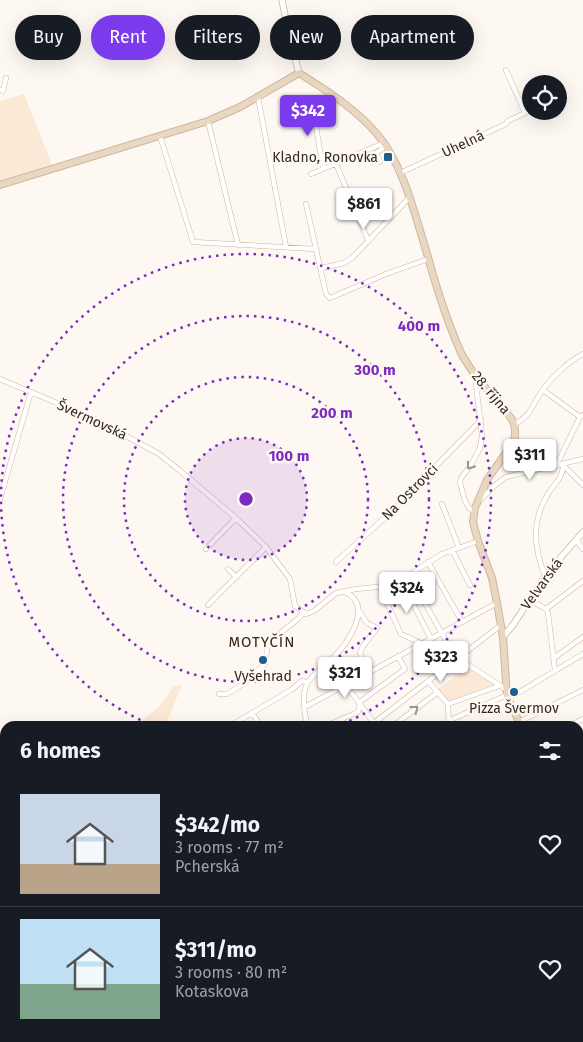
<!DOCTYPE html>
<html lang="en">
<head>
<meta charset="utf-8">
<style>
	body { margin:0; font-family:"Fira Sans",sans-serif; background:#20242c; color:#f1f3f6; height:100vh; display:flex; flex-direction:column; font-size:19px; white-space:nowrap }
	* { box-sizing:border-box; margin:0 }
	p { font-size:16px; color:#9ea1a6 }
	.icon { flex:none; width:28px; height:28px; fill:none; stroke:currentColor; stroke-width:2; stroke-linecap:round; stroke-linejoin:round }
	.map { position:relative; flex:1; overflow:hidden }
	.sheet { position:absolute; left:0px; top:721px; width:584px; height:321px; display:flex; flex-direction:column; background:#171b24; border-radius:15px 15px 0 0; box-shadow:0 5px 20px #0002 }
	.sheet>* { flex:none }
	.guide { position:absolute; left:15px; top:15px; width:554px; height:45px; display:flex; gap:10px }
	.tools { position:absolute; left:522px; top:75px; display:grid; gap:10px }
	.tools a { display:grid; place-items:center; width:45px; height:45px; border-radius:50%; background:#171b24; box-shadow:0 5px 20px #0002; font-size:25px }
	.price { position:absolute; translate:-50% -42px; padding:0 11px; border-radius:5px; background:#fff; color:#222; font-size:16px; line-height:32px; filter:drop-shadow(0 1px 2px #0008) }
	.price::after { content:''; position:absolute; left:50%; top:30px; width:15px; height:11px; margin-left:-8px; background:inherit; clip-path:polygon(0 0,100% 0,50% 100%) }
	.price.active { background:#7c3aed; color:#fff }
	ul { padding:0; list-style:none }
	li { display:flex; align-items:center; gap:15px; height:125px; padding:0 20px }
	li+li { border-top:1px solid #363941 }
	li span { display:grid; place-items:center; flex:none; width:140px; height:100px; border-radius:0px; color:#555 }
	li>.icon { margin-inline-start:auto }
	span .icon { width:60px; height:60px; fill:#fffc; stroke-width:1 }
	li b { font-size:21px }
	h2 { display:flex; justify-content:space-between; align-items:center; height:60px; padding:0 20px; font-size:21px }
	.tag { padding:0 18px; border-radius:22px; background:#171b24; box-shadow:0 5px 20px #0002; font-size:18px; line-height:45px }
	.tag.active { background:#7c3aed; color:#fff }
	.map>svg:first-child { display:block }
</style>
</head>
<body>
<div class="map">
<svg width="583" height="1042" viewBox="0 0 583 1042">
	<rect width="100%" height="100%" fill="#fef8f3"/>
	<path fill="#fbe8d5" d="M24 94 52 165 0 181V101Z
		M468 667 494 684 449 701 438 689Z
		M182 685 165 726H135L158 708 174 686Z
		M5 798V874L0 878V803Z
		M583 1010V1042H498L510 1038H579V1011Z"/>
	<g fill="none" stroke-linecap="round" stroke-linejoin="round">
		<path stroke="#f6b36c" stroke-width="1" d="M0 957 5 956"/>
		<g stroke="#cfb69d" stroke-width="5.5">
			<path id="minor" d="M506 70 525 113
				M0 90 3 91 6 78
				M258 97 286 247
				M312 102 323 169
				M208 121 238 245
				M160 136 193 242 316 249
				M380 162 376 153 386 146
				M336 164 368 240
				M400 173 506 124 508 121 531 110
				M311 174 384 143
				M306 204 326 294 330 298 386 274 428 259
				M321 268 344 263 352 258 410 197
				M0 379 95 419 159 454 179 470 236 518 266 547 290 579 295 606 306 614 314 611 336 593 356 589 388 586 401 580 442 554 478 541
				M543 390 580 417
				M515 424C531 416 532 405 542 391 551 378 569 361 583 354
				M556 466 580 417 583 415
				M564 466 583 485
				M0 499 31 392
				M481 499 494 486 506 477 583 459
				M442 504 459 548
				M474 512 469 508 465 501 460 483 461 478 471 465 480 448 482 436 475 375
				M576 540 583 549
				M206 549 236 518
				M452 550 470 585
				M336 562 391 512 481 420
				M428 562 462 622
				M228 569 236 577
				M409 575 457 660
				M545 576C534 548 531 521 548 494 554 484 564 477 563 464
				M401 580 431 639
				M380 588 401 634 467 664 507 690
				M530 600 546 609 548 613 555 671
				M208 605 266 547
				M546 609 583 581
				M359 611 367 623 377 628 363 646 360 653 368 673
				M554 658 583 637
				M332 659 346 685 376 726
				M428 681 448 704 449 726
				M219 694H227L240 686 265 664 268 643 299 618 303 613
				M508 699 583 654
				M448 704 499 686
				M305 707 497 603
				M252 713 261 726
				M448 721 507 695
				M230 726 291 690 302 681 307 682
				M307 726C305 714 301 696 307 684 312 674 324 667 332 659 347 644 375 606 345 592
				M326 726 358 712 361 701 405 669 398 656
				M370 726 501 625
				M393 726 438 692
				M511 726 583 690
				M569 726 583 719
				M579 754 583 752
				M579 838 583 836
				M579 878 583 876
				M583 911 579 913 583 922
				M579 975 583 974
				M0 996 5 997
				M108 1038 110 1042
				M159 1038 162 1042
				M377 1038V1042
				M22 1042 27 1038"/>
		</g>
		<g stroke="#cfb69d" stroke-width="7">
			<path id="tertiary" d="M282 0 289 35 299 73
				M503 637 513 625 547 573 583 532
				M579 934H583
				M176 1042 181 1038"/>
		</g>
		<g stroke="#cfb69d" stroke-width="8">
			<path id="secondary" d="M0 185 208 121 240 107 299 73C327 91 356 109 377 134 404 165 416 219 428 257 437 290 448 324 462 355L474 374 511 418C516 425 516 432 514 441L487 480 475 508 473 522 478 541 492 578 497 603 503 637 507 696 521 726
				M579 817 583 820"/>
		</g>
		<use href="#minor" stroke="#fff" stroke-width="4.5"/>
		<use href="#tertiary" stroke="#fff" stroke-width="5.5"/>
		<use href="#secondary" stroke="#e9d7c2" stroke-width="6"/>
		<g stroke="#847c74" stroke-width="3">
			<path id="rail" d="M579 1009 583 1007
				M492 1042 503 1038"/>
		</g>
		<use href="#rail" stroke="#fef8f3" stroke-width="1" stroke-dasharray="4" stroke-linecap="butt"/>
	</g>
	<defs><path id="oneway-chevron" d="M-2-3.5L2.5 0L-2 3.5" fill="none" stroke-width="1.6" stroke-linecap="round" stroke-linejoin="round" transform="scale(1.25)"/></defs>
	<g stroke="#9a9590">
		<use href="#oneway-chevron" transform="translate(470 466) rotate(125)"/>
		<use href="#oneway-chevron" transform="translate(415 709) rotate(-38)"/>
	</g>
	<circle cx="246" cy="499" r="61" fill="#7b2cbf" fill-opacity=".12"/>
	<g fill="none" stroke="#7b2cbf" stroke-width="2.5" stroke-dasharray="2.5 5">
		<circle cx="246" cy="499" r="61"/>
		<circle cx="246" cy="499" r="122"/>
		<circle cx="246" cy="499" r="183"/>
		<path d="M154 726A245 245 0 1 1 338 726"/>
	</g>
	<g fill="#195d92" stroke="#fef8f3" stroke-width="2">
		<rect x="383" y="152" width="10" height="10" rx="2.5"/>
		<circle cx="263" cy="660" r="5"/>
		<circle cx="514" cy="692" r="5"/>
	</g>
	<g text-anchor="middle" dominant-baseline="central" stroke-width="5" stroke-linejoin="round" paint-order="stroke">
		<g font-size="14" fill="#342b21" stroke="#fef8f3">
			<text transform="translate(463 144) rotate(-25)">Uhelná</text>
			<text transform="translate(491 393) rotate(50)">28. října</text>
			<text transform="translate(92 420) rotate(25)">Švermovská</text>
			<text transform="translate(410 492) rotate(-45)">Na Ostrovci</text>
			<text transform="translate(542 584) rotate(-54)">Velvarská</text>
		</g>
		<g font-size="14" fill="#342b21" stroke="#fef8f3">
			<text x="378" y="157" text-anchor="end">Kladno, Ronovka</text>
			<text x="263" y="676">Vyšehrad</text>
			<text x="514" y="708">Pizza Švermov</text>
		</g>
		<g font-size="15" letter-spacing="1" fill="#3b2813" stroke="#fef8f3">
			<text x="262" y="642">MOTYČÍN</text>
		</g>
	</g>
	<circle cx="246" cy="499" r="8" fill="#7b2cbf" stroke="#fef8f3" stroke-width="2.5"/>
	<g font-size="15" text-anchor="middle" font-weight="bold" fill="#7b2cbf" stroke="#fef8f3" stroke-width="5" stroke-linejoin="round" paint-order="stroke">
		<text x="419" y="331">400 m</text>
		<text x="375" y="375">300 m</text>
		<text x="332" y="418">200 m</text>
		<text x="289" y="461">100 m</text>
	</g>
</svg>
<div class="tools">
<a><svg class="icon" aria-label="locate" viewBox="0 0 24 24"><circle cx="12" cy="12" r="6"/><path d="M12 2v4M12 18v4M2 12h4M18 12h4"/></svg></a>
</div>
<b class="price active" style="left:308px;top:137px">$342</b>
<b class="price" style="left:364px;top:230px">$861</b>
<b class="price" style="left:530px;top:481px">$311</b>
<b class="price" style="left:407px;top:614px">$324</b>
<b class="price" style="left:441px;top:683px">$323</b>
<b class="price" style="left:345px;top:699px">$321</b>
<div class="guide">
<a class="tag">Buy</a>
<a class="tag active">Rent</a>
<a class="tag">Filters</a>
<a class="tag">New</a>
<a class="tag">Apartment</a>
</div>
<section class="sheet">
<h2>6 homes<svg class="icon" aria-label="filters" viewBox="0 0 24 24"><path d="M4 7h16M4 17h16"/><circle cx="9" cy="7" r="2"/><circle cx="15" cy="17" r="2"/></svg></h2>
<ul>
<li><span style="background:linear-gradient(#c9d6e8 70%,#b9a48a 0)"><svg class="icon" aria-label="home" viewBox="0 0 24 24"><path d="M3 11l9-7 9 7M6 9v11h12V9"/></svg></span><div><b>$342/mo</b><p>3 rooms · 77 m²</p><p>Pcherská</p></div><svg class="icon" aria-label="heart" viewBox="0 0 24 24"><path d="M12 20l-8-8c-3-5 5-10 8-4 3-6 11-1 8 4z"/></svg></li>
<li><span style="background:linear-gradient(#bfe0f5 65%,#7fa58c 0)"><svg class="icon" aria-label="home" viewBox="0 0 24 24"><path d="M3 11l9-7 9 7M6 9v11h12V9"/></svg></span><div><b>$311/mo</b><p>3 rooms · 80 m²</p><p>Kotaskova</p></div><svg class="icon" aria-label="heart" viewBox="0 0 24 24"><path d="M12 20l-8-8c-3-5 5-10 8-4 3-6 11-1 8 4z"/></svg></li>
</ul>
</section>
</div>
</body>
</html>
